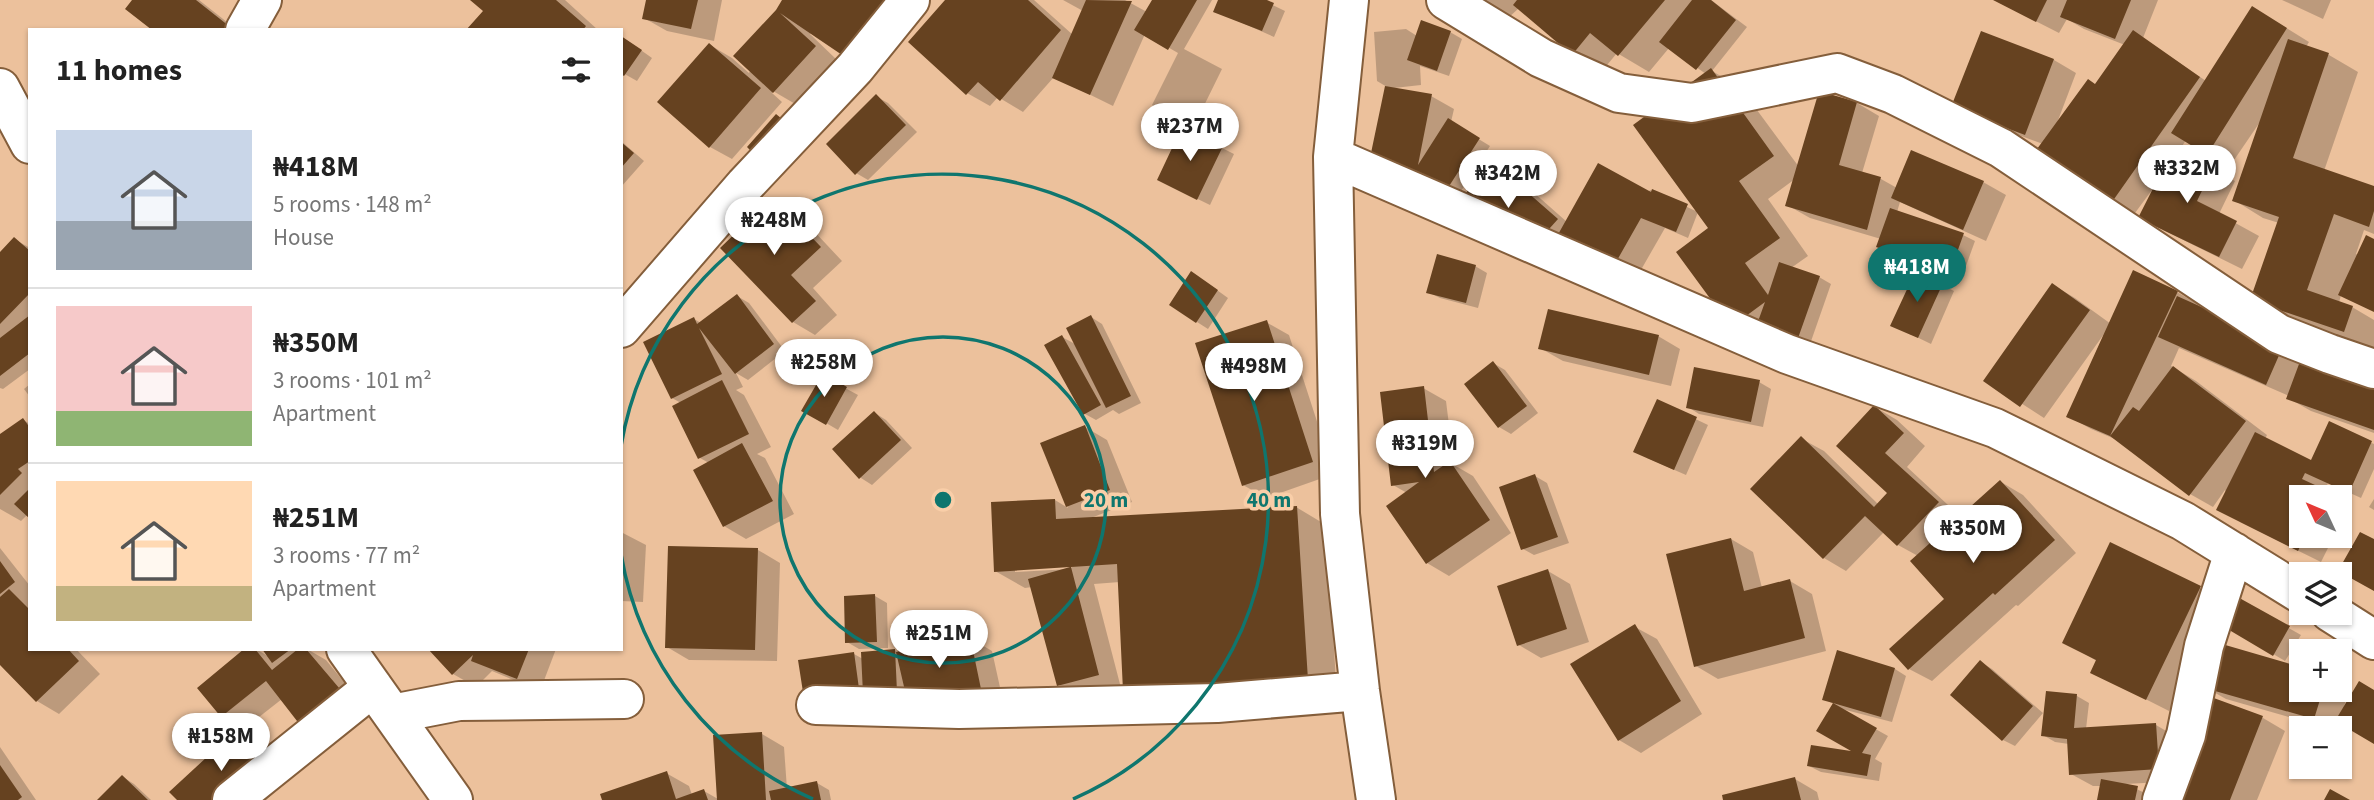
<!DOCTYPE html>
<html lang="en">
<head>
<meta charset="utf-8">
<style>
	body { margin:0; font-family:"Source Sans 3",sans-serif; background:#f6f6f6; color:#222; height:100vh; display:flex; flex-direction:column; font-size:26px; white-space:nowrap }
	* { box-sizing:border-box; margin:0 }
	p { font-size:23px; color:#767676 }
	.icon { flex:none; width:38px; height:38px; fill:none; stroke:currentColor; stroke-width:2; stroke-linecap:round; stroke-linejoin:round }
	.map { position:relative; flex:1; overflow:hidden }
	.sheet { position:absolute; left:28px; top:28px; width:595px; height:623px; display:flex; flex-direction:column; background:#fff; border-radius:0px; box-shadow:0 2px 5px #0004 }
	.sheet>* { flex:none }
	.needle { width:46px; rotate:314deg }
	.fabs { position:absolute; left:2289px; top:485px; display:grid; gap:14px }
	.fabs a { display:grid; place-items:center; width:63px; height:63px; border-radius:0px; background:#fff; box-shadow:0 2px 5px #0004; font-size:35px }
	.price { position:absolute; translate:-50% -60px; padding:0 16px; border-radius:24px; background:#fff; color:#222; font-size:23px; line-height:46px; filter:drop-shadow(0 2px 4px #0008) }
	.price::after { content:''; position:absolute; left:50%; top:42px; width:21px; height:16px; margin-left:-10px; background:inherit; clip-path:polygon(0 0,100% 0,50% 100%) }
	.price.on { background:#0f766e; color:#fff }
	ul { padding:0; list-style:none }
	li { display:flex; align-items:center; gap:21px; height:175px; padding:0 28px }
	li+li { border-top:2px solid #e0e0e0 }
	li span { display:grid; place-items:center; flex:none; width:196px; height:140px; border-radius:0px; color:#555 }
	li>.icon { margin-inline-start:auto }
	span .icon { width:84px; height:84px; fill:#fffc; stroke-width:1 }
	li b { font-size:30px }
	h2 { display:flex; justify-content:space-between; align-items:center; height:84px; padding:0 28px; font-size:30px }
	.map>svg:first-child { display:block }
</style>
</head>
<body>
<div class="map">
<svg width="2374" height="800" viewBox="0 0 2374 800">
	<rect width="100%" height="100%" fill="#ecc19c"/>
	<path fill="#0003" fill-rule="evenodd" d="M134 0H199L237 30Z
		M472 0H565L598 30H468L485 11Z
		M648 0H722L714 41 667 31 644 18Z
		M785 0 812 32 810 34 837 60 797 105 773 91 772 93 782 102 732 159 710 147V45L732 58 749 73Z
		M948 0H1034L1073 35 1083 11 1063 0H1125L1147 12 1154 0H1212L1184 49 1222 69 1194 126 1152 105 1178 53 1145 34 1113 106 1054 77 1023 112 998 97 990 106 967 93Z
		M1220 0H1262L1285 11 1274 37 1215 11Z
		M1477 0H1711L1747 27 1712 71 1740 87 1799 167 1820 93 1857 103 1879 116 1862 173 1881 179 1897 188 1983 182 2006 195 1986 241 1900 202 1897 212 1963 235 1975 241 1962 277 1890 253 1879 246 1881 239 1810 218 1787 205 1795 179 1768 199 1808 256 1791 268 1819 277 1831 284 1809 347 1732 326 1710 228 1698 212 1688 238 1665 228 1630 289 1563 251 1493 164 1516 177 1567 222 1648 193 1650 190 1698 212 1706 74 1669 48 1649 72 1617 53 1603 70 1573 53 1519 8 1506 20Z
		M1994 0H2158L2143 38 2206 81 2275 21 2309 42 2306 47 2329 55 2358 72 2324 171 2374 188V234L2364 230 2356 254 2358 255 2374 241V311L2341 295 2339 303 2352 307 2374 320V348L2282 316 2252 299 2279 223 2263 218 2234 200 2262 119 2230 166 2186 140 2179 151 2235 181 2219 214 2259 236 2242 269 2163 230 2152 190 2135 213 2113 201 2043 144 1976 119 1982 33 2054 60 2076 73 2057 123 2096 85 2125 45 2084 29 2067 19 2059 33Z
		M2282 0H2331L2323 19Z
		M1406 29 1417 36 1450 32 1462 39 1449 76 1420 66 1421 85 1394 88 1431 96 1454 109 1451 122 1490 146 1456 199 1391 189 1387 87 1377 81 1374 32Z
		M621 36 652 58 637 81 621 72Z
		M877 97 888 103 917 132 868 180 856 173Z
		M621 141 644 161 621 187Z
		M1222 148 1234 154 1210 205 1171 186Z
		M773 200 796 212 842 261 813 288 837 315 815 335 793 322Z
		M14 239 30 248V369L3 389 0 388V254Z
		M1475 266 1487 273 1478 308 1440 298 1428 292Z
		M1917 272 1954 291 1931 344 1892 325Z
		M1203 280 1228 298 1208 329 1197 322Z
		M2053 285 2075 298 2111 324 2177 292 2199 305 2198 307 2374 382V433L2311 411 2288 398 2289 396 2179 348 2171 366 2196 381 2267 435 2265 439 2312 463 2329 424 2374 444V469L2361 498 2328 483 2324 492 2334 497H2301V536H2334L2321 562 2240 522 2225 490 2213 507 2190 494 2122 442 2091 429 2068 416 2104 334 2044 418 1985 380Z
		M737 296 749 303 785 351 748 380 736 373 743 387 736 390 744 395 771 447 757 454 765 458 794 514 746 539 724 526 709 463 700 458 681 403 672 398 694 319 701 323Z
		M1091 317 1102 324 1141 403 1119 414 1113 410 1096 420 1085 414 1062 337 1077 345Z
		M1266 322 1289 335 1334 474 1266 498 1243 485Z
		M1658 336 1680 349 1671 386 1563 361 1540 348Z
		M1493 363 1505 370 1538 413 1511 434 1499 427Z
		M823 376 858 395 838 430 804 410Z
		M1759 382 1771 389 1763 427 1699 414 1688 407Z
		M30 384V397L24 389Z
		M1423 388 1446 401 1454 465 1473 476 1511 533 1449 576 1427 563 1407 493 1393 485Z
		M1658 401 1708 425 1686 475 1647 458Z
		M1875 407 1897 420 1925 446 1907 467 1961 517 2001 482 2023 495 2076 553 2018 606 2016 605 1932 681 1909 669 1946 599 1918 556 1898 545 1884 532 1846 571 1824 558 1753 489 1802 439 1824 451 1879 505 1889 493Z
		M875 413 886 420 912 448 872 485 861 478 835 449Z
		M23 420 30 424V516L28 514 21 521 0 509V436Z
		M1085 427 1107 440 1132 502 1091 518 1296 507 1326 525 1337 696 1120 582 1094 584 1121 688 1081 698 1059 685 1032 587 1025 588 995 571 1055 500 1068 508 1042 444ZM1074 565 1070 569 1015 572V569Z
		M1535 476 1547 483 1569 543 1534 555 1523 549Z
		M2374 499V510L2369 507Z
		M2340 500 2349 506 2340 524Z
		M621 532 646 545 643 602 621 601Z
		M1731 539 1753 552 1762 588 1790 581 1812 594 1826 651 1718 679 1696 666Z
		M2110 544 2222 599 2226 592 2301 635 2285 661 2214 619 2169 711 2092 672 2097 661 2064 642Z
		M0 548 30 586V649H76L100 674 59 714 37 701 0 663Z
		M758 550 780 563 777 661 689 660 667 647Z
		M1548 571 1570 584 1589 642 1541 658 1519 645Z
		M875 596 887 603 888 648 859 649 847 642Z
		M1635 627 1657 639 1702 714 1641 753 1619 740Z
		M970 638 992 651 1003 701 818 711 854 654 863 659 895 651 898 653Z
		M2216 644 2301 668V690H2340V683L2349 689 2344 707 2374 691V742L2340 722 2338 728H2327L2226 699 2203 686Z
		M247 649H256L271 658 264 649H307L326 660 366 709 282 699 244 729 222 716Z
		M430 649H556L540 691 492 671 476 687 453 674Z
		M1981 662 1992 669 2043 713 2015 746 2003 740 1952 695Z
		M1895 669 1906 676 1892 722 1838 708 1888 736 1875 759 1882 763 1879 781 1821 772 1809 766 1859 754 1834 704 1824 699Z
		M2047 693 2077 696 2089 703 2086 729 2156 725 2178 738 2212 699 2263 718 2285 731 2257 800H2172L2180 781 2126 784 2149 795 2148 800H2098L2101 786H2093L2071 774 2069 744 2055 742 2043 735Z
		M762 734 784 747 787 789 817 783 829 790 831 800H604L666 773 689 786 692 795 704 791 718 799Z
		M234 735 257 747 288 780 266 800H179Z
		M0 747 36 800H0Z
		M123 777 134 784 151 800H100Z
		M1795 779 1817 792 1819 800H1725Z"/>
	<path fill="#664220" d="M132 0H196L234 30H152L125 9Z
		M470 0H556L586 26 583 30H466L483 11Z
		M646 0H698L691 29 642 19Z
		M782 0H893L851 61 780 13 816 46 773 93 733 56 776 10Z
		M945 0H1028L1061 30 1000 101 978 82 966 95 908 42Z
		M1086 0 1132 1 1090 95 1052 78Z
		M1152 0H1197L1168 50 1134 30Z
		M1218 0H1267L1274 3 1262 31 1213 12Z
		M1517 0H1665L1618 56 1590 33 1572 55 1513 5Z
		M1692 0H1711L1736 20 1696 70 1659 42Z
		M1993 0H2047L2036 22Z
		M2067 0H2131L2115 39 2060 17Z
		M2252 6 2287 28 2207 155 2171 133Z
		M1421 20 1451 31 1437 71 1407 60Z
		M2133 30 2200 77 2112 202 2037 149 2088 79 2095 84Z
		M1981 31 2054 59 2025 135 1951 107Z
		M621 36 642 50 624 76 621 74Z
		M2288 39 2329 53 2293 158 2374 186V211L2369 227 2334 214 2307 290 2353 306 2344 332 2250 300 2279 217 2232 201Z
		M709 43 761 88 709 148 657 102Z
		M1711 68 1774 156 1739 181 1780 238 1745 263 1768 295 1779 262 1820 276 1797 341 1756 327 1765 302 1731 327 1676 252 1708 228 1633 125Z
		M1385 86 1432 94 1418 165 1448 118 1480 138 1444 194 1366 177Z
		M1819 91 1857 102 1839 165 1881 177 1867 230 1785 206Z
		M876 94 906 125 855 175 826 144Z
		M776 114 793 128 762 162 747 147Z
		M1182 127 1223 146 1197 200 1157 180Z
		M621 142 634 153 621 168Z
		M2174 147 2214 166 2197 201 2237 221 2219 257 2138 218Z
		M1911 150 1984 181 1963 230 1891 198Z
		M1493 162 1558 219 1524 257 1459 201Z
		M1598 163 1651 192 1652 189 1688 204 1676 232 1641 218 1607 278 1551 247Z
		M773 197 821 247 791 275 816 301 792 323 720 248Z
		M1890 208 1964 233 1950 272 1876 247Z
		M2366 235 2374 239V312L2338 295Z
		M14 237 30 251V293L0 324V252Z
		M1437 254 1476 265 1466 303 1426 293Z
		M1916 270 1943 283 1918 338 1890 326Z
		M2133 270 2178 291 2110 436 2066 417Z
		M1191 271 1218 290 1196 323 1169 305Z
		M2052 283 2090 310 2020 407 1983 381Z
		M737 294 774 344 735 374 699 328 722 374 671 399 643 342 694 317 697 324Z
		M2177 296 2284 344 2266 385 2158 337Z
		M1548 309 1659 335 1649 375 1538 349Z
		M30 315V353L0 376V338Z
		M1091 315 1131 396 1106 408 1066 328Z
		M1267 320 1313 462 1242 486 1195 343Z
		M1062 335 1101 405 1083 415 1044 345Z
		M2302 356 2374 380V430L2286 399Z
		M1493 361 1527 406 1498 428 1464 384Z
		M2173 366 2246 421 2189 496 2110 436 2133 407 2139 411Z
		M1694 367 1760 380 1751 422 1686 408Z
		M823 373 847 387 826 425 801 411Z
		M722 380 749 434 698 459 672 406Z
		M1424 386 1434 472 1450 461 1490 520 1426 564 1386 506 1419 482 1391 486 1380 392Z
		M1657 399 1697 417 1674 470 1633 452Z
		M1874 405 1904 433 1885 453 1939 502 1897 546 1865 516 1823 559 1750 489 1801 436 1874 507 1887 493 1836 446Z
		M874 411 901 440 859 479 832 449Z
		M23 418 30 428V461L18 469 22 473 0 495V434Z
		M2329 421 2372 441 2349 493 2305 473 2302 479 2328 491 2325 497H2301V536H2305L2298 551 2216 510 2255 432 2311 460Z
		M1085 425 1110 490 1066 507 1040 443Z
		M742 443 773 501 723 527 693 470Z
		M1535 474 1558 537 1521 550 1499 487Z
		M2000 480 2055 540 1995 595 1993 593 1908 670 1889 649 1944 599 1910 561Z
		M30 488V519L14 504Z
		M1055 499 1056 519 1297 506 1308 680 1123 691 1117 564 1071 567 1099 675 1057 686 1028 579 1070 567 994 572 991 502Z
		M2360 532 2374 539V591L2338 571Z
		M1731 538 1744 591 1790 579 1805 638 1694 667 1666 554Z
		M2110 542 2201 586 2146 700 2090 673 2096 660 2062 643Z
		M668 546 758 548 755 650 665 648Z
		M0 561 15 582 0 594Z
		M1548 569 1567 629 1517 646 1497 586Z
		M9 589 30 610V649H68L79 661 36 702 0 665V597Z
		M2225 590 2290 626 2273 656 2209 618Z
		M875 594 877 642 845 643 844 596Z
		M1635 624 1681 701 1618 741 1570 664Z
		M970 636 981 689 908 704 896 652Z
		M2215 642 2301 667V690H2323L2314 719 2201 687Z
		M244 649H255L272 670 298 649H306L345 695 304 730 266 681 221 717 197 688Z
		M262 649H291L272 663Z
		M428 649H529L517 679 471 661 473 655 452 675Z
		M895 649 897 692 863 694 861 652Z
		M1837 650 1895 668 1881 717 1833 703 1877 728 1862 753 1871 755 1867 776 1807 766 1811 745 1851 751 1816 731 1833 703 1822 700Z
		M854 652 860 696 805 705 798 660Z
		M1980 660 2033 706 2002 741 1950 695Z
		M2359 681 2374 690V744L2335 721Z
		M2046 691 2077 694 2074 728 2156 723 2159 769 2069 775 2067 739 2041 736Z
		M2211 697 2263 716 2230 800H2170Z
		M234 732 266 766 230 800H177L169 792Z
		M762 732 766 800H717L713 735Z
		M0 765 22 797 18 800H0Z
		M667 771 676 799 704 789 708 800H602L600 794Z
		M122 775 148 800H97Z
		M1795 777 1801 800H1723L1722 795Z
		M2101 779 2138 786 2135 800H2097Z
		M817 781 821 800H771L769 791Z
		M2330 789 2350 800H2324Z"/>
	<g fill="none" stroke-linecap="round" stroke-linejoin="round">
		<g stroke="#845e3b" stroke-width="42">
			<path id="street" d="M1349 0 1333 157 1340 514 1360 691 1376 800
				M1446 0 1541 58 1619 93 1692 103 1837 73 1893 94 2001 148 2279 334 2330 354 2374 369
				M245 30 262 0
				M0 88 30 144
				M1333 157 1787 354 1995 428 2183 521 2301 594
				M621 328 745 185 855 68 910 0
				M2330 612 2374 640
				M346 649 453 800
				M816 705 959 709 1217 703 1360 691
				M392 714 459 701 624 699
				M232 800 373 687
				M2162 800 2186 735 2204 646 2234 552"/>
		</g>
		<use href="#street" stroke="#fff" stroke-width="38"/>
	</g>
	<g fill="none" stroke="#0f766e" stroke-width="3.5">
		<circle cx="943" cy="500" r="163"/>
		<path d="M813 799A326 326 0 0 1 621 554M621 446A326 326 0 1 1 1073 799"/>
	</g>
	<circle cx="943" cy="500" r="10" fill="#0f766e" stroke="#f9cea8" stroke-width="3.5"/>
	<g font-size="21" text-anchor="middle" font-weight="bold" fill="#0f766e" stroke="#f9cea8" stroke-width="7" stroke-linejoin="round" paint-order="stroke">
		<text x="1106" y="507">20 m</text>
		<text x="1269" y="507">40 m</text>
	</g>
</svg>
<div class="fabs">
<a><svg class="needle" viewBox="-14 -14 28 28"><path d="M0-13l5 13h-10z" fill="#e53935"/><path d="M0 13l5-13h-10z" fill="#767676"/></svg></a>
<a><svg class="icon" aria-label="layers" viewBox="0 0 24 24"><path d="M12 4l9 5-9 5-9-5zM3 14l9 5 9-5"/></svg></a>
<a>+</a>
<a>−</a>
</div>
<b class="price" style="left:1190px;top:163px">₦237M</b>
<b class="price" style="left:2187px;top:205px">₦332M</b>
<b class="price" style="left:1508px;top:210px">₦342M</b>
<b class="price" style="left:774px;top:257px">₦248M</b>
<b class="price on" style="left:1917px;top:304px">₦418M</b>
<b class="price" style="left:824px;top:399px">₦258M</b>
<b class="price" style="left:1254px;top:403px">₦498M</b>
<b class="price" style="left:1425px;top:480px">₦319M</b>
<b class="price" style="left:1973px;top:565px">₦350M</b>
<b class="price" style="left:939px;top:670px">₦251M</b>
<b class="price" style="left:221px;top:773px">₦158M</b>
<section class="sheet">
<h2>11 homes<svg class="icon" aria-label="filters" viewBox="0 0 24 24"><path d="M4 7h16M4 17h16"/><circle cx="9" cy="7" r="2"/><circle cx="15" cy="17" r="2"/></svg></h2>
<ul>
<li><span style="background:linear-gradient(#c9d6e8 65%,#9aa5b1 0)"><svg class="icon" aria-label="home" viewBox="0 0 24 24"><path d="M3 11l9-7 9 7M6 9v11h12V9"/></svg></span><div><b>₦418M</b><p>5 rooms · 148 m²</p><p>House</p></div></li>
<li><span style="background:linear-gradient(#f6c9c9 75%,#8fb573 0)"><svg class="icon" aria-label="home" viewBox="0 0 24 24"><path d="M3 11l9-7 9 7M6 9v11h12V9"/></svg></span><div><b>₦350M</b><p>3 rooms · 101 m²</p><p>Apartment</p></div></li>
<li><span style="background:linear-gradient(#ffd9b3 75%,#c2b280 0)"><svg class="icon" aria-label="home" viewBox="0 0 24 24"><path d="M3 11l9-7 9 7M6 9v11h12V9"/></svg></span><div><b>₦251M</b><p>3 rooms · 77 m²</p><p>Apartment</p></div></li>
</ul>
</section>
</div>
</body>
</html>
